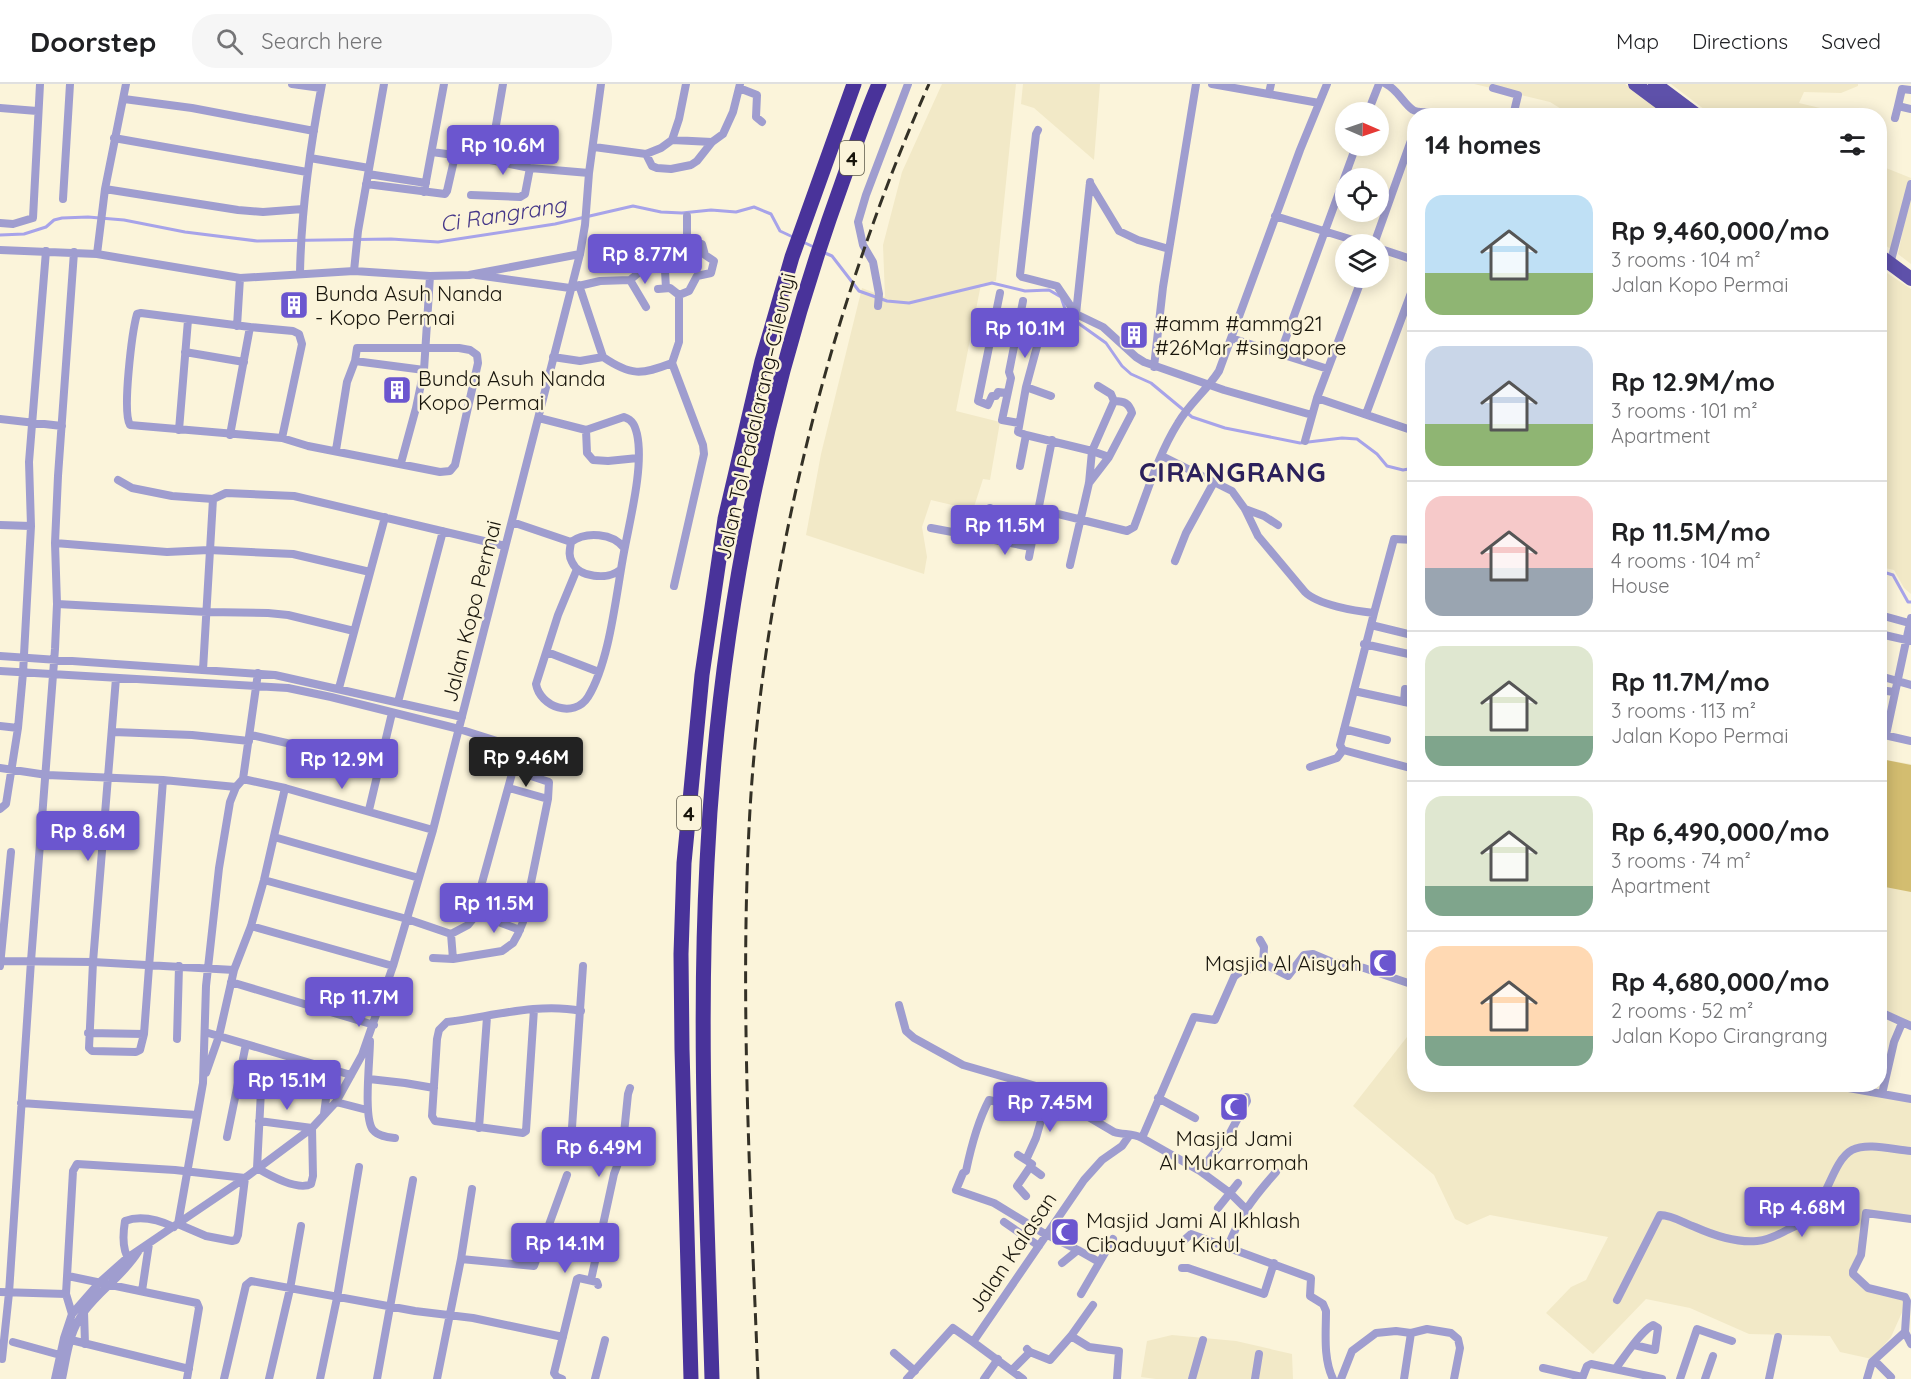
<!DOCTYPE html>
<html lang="en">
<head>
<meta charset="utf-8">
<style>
	body { margin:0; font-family:Quicksand,sans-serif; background:#f6f6f6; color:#202124; height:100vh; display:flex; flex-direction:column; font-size:22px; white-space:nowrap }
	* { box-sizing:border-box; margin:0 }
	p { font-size:20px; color:#757577 }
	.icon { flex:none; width:33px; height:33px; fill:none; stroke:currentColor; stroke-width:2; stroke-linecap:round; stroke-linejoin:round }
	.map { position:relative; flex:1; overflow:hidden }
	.drawer { position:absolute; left:1407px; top:24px; width:480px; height:984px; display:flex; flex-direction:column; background:#fff; border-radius:24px; box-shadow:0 3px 15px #0003 }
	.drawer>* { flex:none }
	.needle { width:39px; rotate:92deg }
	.fabs { position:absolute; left:1335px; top:18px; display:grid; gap:12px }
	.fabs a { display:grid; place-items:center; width:54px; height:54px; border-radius:50%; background:#fff; box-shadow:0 3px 15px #0003; font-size:30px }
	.price { position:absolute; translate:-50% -51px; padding:0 14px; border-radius:6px; background:#6b56cf; color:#fff; font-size:20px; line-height:39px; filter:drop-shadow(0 2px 3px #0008) }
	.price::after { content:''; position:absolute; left:50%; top:36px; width:18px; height:14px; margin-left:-9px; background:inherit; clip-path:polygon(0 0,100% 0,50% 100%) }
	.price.active { background:#222; color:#fff }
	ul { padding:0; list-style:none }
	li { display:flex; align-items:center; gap:18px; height:150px; padding:0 18px }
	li+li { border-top:2px solid #e0e0e0 }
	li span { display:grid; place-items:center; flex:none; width:168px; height:120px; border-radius:18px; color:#555 }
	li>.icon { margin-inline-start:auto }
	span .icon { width:72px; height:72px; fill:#fffc; stroke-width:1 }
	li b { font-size:26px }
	h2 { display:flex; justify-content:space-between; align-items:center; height:72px; padding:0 18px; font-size:26px }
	header { display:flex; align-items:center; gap:36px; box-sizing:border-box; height:84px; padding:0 30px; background:#fff; border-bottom:2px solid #e0e0e0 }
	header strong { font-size:28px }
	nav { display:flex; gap:33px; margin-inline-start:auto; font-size:21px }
	.search { width:420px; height:54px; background:#f6f6f6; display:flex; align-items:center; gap:15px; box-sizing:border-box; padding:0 21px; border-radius:24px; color:#757577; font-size:22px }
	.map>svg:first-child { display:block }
</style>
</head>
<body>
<header>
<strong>Doorstep</strong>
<div class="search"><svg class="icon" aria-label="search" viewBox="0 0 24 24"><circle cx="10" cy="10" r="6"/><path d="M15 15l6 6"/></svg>Search here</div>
<nav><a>Map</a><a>Directions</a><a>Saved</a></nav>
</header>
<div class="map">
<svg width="1911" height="1295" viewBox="0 0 1911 1295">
	<rect width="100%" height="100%" fill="#fbf4da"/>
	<path fill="#f2e9c7" d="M942 0H1016L996 197 981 200 956 327 1000 338 990 396 983 395 973 426 931 416 922 443 927 473 924 490 806 451 821 370 862 204 885 213 883 161 902 88Z
		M1023 0H1100L1094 76 1034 24 1021 20Z
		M1474 0H1625L1670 31H1571L1550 18Z
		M1671 0H1858V2L1841 9 1804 8 1799 19 1820 24 1819 31 1713 32Z
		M1880 66 1884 68 1881 82 1911 94 1893 167 1880 157Z
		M1911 108V180L1898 170Z
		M1881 185 1911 205V510L1904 504 1894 486 1880 483Z
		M1880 675 1911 680V940L1880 926Z
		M1414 944V1000H1828L1911 1019V1135L1866 1130 1854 1192 1868 1201 1903 1212 1904 1224 1891 1253 1872 1275 1840 1268 1830 1252 1749 1250 1690 1224 1646 1215 1593 1270 1546 1229 1571 1203 1586 1196 1608 1153 1490 1131 1467 1141 1455 1135 1434 1091 1353 1022Z
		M1172 1251 1236 1257 1292 1270 1293 1295H1156L1141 1293 1147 1257Z"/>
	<path fill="#d3bd70" d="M1881 675 1911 681V808L1880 802Z"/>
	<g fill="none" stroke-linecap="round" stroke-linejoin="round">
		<path stroke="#a7a3e9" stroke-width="3" d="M0 151 24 150 46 143 54 136 62 134 88 133 124 136 185 148 257 157 391 155 438 158 555 140 633 122 661 128 682 129 711 126 736 128 754 123 771 130 780 147 795 154
			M803 158 816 164
			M825 169 832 172 859 207 887 217 909 219 992 199 1025 207 1049 206 1061 213 1065 225 1078 239 1106 259 1122 282 1131 290 1151 299 1192 333 1225 344 1300 359 1342 354 1357 355 1377 370 1387 382 1403 386 1414 384
			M1880 487 1893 491 1908 518H1911"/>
		<path stroke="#9f9dcf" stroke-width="8" d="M292 0 321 4
			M1212 0 1319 19
			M1386 0C1398 6 1403 19 1413 26 1418 30 1467 29 1479 32
			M739 4 757 11 756 33 762 38
			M1493 4 1518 11 1513 32
			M1269 9 1271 0
			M124 15 192 24 314 47
			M1898 22 1902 5 1911 6
			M0 24 37 27
			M1368 28 1379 0
			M1895 34 1898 22 1911 25
			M1038 46 1036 50 1020 191 1022 193 1057 202 1076 230 1103 243 1136 273 1144 278 1224 306 1312 331
			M114 54 307 88
			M672 56 679 35 686 0
			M594 63 646 70 661 64 672 56 712 58
			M432 68 490 76 530 84 589 89
			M646 70 652 82 657 84 671 85 691 81 697 77 712 58 723 50 733 28 740 0
			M310 74 369 84
			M490 76 503 0
			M368 90 426 99
			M1090 99 1119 147 1138 156 1169 165
			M366 100 445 110 447 107 455 72
			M105 105 238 126 263 128 303 125
			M424 108 444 0
			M471 111 520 113 525 110 530 84
			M63 115 70 0
			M1275 132 1366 160
			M0 139 13 140 33 134 40 0
			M1374 160 1414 48
			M1378 164 1414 176
			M0 166 97 170 240 194 354 187 430 192 469 191 580 170
			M97 170 105 105 126 0
			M1890 180 1911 100
			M354 187 358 147 384 0
			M665 187 666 204
			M300 190C301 126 310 63 322 0
			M476 191 570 204 600 197 630 196 642 186 643 176 638 168 635 167 607 180 611 154
			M630 196 646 223
			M658 205 670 204 679 211
			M1000 209 978 317 988 321 992 312H996L998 308 1007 309
			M679 211 689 207 697 192 711 189 714 177 705 171 702 160 687 156V132
			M878 222 879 210 873 178 863 161 858 138 866 111 908 0
			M1076 230 1090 98
			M1018 237 1042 244
			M237 242 240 194
			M1231 254 1328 285
			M185 268 244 278
			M1280 270 1356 62
			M553 273 580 277 603 273 579 201
			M603 273C631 292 641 291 672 279L703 361 704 370 674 502
			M355 277 424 286
			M672 279 679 258V211
			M1154 283 1163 203 1196 0
			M1098 302 1111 310 1114 317
			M1026 303 1051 312
			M1317 314 1414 347
			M1366 330 1414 201
			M539 334 586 346 624 333C633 336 635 342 637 350 644 382 630 435 624 468 616 510 610 577 588 613 574 635 540 623 536 600L558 531 577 485
			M0 335 62 342
			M1019 339 1002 336 1011 294 1009 288 1023 217
			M179 346 188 236
			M586 346 587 369 593 376 608 377 638 374
			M230 351 250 243
			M1026 351 1018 348 1026 303 1045 233 1060 235
			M282 354 302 260 299 250 293 247 250 243 141 229 137 230C132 248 122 328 130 341L282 354 308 362 440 388 450 387 455 381 478 279 477 271 470 266 459 264H357L355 277 347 298 336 366
			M1305 357 1317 314 1362 194
			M1162 372 1232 407 1245 425 1258 452 1305 508C1318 521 1355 527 1374 529L1394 455 1414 456
			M401 379 416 324 424 286 430 192
			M1020 382 1026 351 1092 367 1109 373
			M118 396 132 404 172 412 213 415 226 409 294 412 505 462
			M1089 399 1109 373 1132 329C1129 319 1124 317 1114 317
			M1038 425 1127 447 1134 443C1147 409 1158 371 1178 339 1189 320 1207 306 1219 287L1300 66 1327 0
			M1245 425 1264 432 1278 441
			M512 438 571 458C586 447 613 449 624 464
			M0 441 31 442
			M931 444 984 454 990 424
			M984 454 1031 463
			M571 458C570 465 568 471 572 478 579 494 608 496 620 486
			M55 459 167 468 209 466 293 470 370 488
			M1029 473 1052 356
			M1175 477 1186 449 1214 398
			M1070 481 1089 399 1092 367 1114 317
			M57 520 207 528 268 529 288 531 354 547
			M1374 529 1371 541 1408 550
			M1880 531 1909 539
			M1880 550 1911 557
			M1364 560 1413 571
			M547 568 599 588
			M0 572 275 591 462 633
			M203 586 213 415
			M0 587 288 604 331 613 459 645 497 657
			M1880 592 1911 601
			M116 594 93 878 89 964 92 967 136 968 140 966 144 950 163 696
			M339 604 385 433
			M1880 606 1894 608
			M1354 607 1414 620
			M398 618 443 447
			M1404 618 1405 605
			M0 642 18 644
			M1344 645 1387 656
			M113 648 192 651 249 657
			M1880 650 1911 657
			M251 651 380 680
			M1886 651 1911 534
			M1343 666 1340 661 1371 541
			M1343 666 1414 685
			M1310 683 1337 674 1343 666
			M0 684 47 691 163 696 236 703
			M243 695 285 704 433 746
			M509 704 548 715
			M0 725 6 720 18 644 23 589 31 442 29 378 46 167
			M369 726 392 629
			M274 753 419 794
			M264 796 407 835 451 850 468 841 477 830 480 806 513 686 549 698 548 715 523 838 518 850 513 859 502 867 453 875 451 850
			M477 830 520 846
			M251 842 393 882
			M1260 856 1264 863 1263 879
			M433 874 453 875
			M0 877 93 878 234 886
			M0 882 11 768
			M231 898 374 941
			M899 921 906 947 914 954 963 981 1036 1002 1114 1048C1123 1051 1133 1049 1142 1054L1200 1087 1230 1109 1245 1124
			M534 925 526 1047 523 1049 435 1037 432 1032 437 955 439 946 447 938C490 933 538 918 581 927
			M1880 928 1911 942
			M205 948 351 991
			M88 949 144 950
			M177 955 179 882
			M370 957C370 975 363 1034 373 1046 378 1052 387 1053 395 1054
			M206 989 219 952 234 886 251 842 264 796 285 704
			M369 995 405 999 434 1004
			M1826 1000 1911 1015
			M1882 1010 1894 958 1902 939
			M1158 1014 1195 1034
			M336 1018 367 1026
			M21 1019 197 1031
			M324 1030 330 984
			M1042 1033 1026 1025 989 1016C978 1037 971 1063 966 1087L963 1089 956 1106 994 1119 1045 1150 1078 1166
			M259 1037 312 1044 313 1092 311 1100C298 1107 269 1091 257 1084L261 1007
			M479 1044 487 933
			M227 1053 246 960
			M1142 1054 1194 933 1215 936 1234 893C1241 884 1255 887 1263 879L1288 892 1304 871 1313 870 1332 878 1364 884 1414 901
			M601 1067 622 1069
			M1018 1071 1032 1080 1030 1083 1041 1091
			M570 1073 583 882
			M1026 1076 1036 1054 1042 1033 1056 1012
			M1200 1087 1230 1049 1247 1017 1246 1013
			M1026 1112 1017 1102 1030 1083
			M1218 1124 1238 1099
			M1911 1135 1866 1129 1861 1171 1853 1187V1190L1868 1204 1905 1213 1907 1217 1905 1248 1911 1260
			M1004 1138 1039 1162
			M1182 1158 1191 1150 1311 1194 1310 1212 1323 1220 1326 1227C1326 1249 1323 1274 1333 1295
			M1227 1165C1240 1131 1252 1115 1276 1088
			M461 1175 534 1182 567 1091
			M130 1177C122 1167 123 1149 125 1137 141 1131 159 1136 174 1143
			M1062 1179 1078 1166 1099 1178
			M1182 1184H1188L1264 1210 1274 1179
			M68 1192 197 1219 199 1224 187 1295
			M591 1196 614 1090 622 1069 628 1010 630 1004
			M142 1207 149 1160
			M0 1208 66 1210
			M1081 1210 1113 1155
			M1617 1216 1660 1131C1672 1131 1684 1139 1695 1143 1713 1151 1736 1159 1757 1157 1768 1156 1778 1151 1787 1146 1799 1141 1809 1135 1816 1124 1828 1109 1835 1075 1852 1066 1868 1058 1894 1066 1911 1067
			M84 1227 85 1260
			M72 1230 66 1210 73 1087 77 1080 175 1086 245 1094 238 1151 236 1156 232 1157 206 1152 178 1140 203 999 206 902 219 784 230 718 236 703 243 695 258 589
			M1071 1252 1089 1263 1119 1267 1117 1295
			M67 1255 189 1285
			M13 1258 60 1271
			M1030 1268 1050 1276 1071 1252 1093 1221
			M894 1269 915 1287
			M2 1275 9 1209 31 877 55 565 57 520 55 459 58 392 74 168
			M1875 1277 1891 1293
			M1543 1284 1582 1293
			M1616 1284C1625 1272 1641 1247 1653 1241L1658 1244 1655 1266 1634 1261
			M1012 1286 1030 1268 1027 1265
			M55 1295 64 1254 72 1230 100 1198 127 1174 245 1094 312 1044 336 1018 362 971 393 882 433 746 580 170 585 141 589 89 601 0
			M62 1295C67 1272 69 1247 84 1228 100 1206 124 1191 138 1168
			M224 1295 246 1201 251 1197 415 1227 473 1234 563 1253
			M269 1295 290 1205 301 1142
			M320 1295 337 1214 359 1083
			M377 1295 413 1096
			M437 1295 461 1175 472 1105
			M562 1295 557 1293 554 1289 577 1195 579 1194 597 1198 598 1201
			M595 1295 605 1256
			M907 1295 953 1244 973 1258
			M984 1295 998 1275
			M1023 1295 973 1258 1084 1096 1102 1076 1122 1062 1129 1052
			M1192 1295 1203 1256
			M1255 1295 1259 1270
			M1341 1295 1352 1267 1376 1249 1396 1247 1411 1249 1427 1245 1451 1249 1458 1255 1460 1264 1454 1295
			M1404 1295 1411 1249
			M1582 1295 1587 1282 1591 1280 1662 1295
			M1680 1295 1697 1245 1732 1257
			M1705 1295 1713 1272
			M1769 1295 1778 1253
			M1867 1295 1872 1278 1905 1248"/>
		<path stroke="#5e51aa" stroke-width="14" d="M1635 0 1678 32
			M1655 0 1698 32
			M1880 172 1911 195"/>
		<path stroke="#49339a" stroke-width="15" d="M691 1295 682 965 681 870 684 779 702 591 725 435 762 277 792 173 854 0
			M712 1295C707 1123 698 951 707 779 718 548 763 317 842 99 854 66 865 32 879 0"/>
		<path stroke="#343126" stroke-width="3" stroke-dasharray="12 6" stroke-linecap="butt" d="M758 1295C751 1112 740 928 749 744 761 497 828 227 929 0"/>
	</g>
	<defs>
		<g id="building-square" transform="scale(1.5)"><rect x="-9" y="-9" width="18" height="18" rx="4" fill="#6b56cf" stroke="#fbf4da"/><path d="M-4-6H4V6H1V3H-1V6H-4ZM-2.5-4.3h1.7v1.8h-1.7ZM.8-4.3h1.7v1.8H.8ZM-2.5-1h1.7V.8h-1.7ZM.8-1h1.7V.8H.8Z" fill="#fff"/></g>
		<g id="mosque-square" transform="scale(1.5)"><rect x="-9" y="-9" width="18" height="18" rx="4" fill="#6b56cf" stroke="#fbf4da"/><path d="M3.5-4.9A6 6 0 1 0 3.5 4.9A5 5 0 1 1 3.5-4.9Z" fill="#fff"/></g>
	</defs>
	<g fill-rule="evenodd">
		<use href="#building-square" x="294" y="221"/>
		<use href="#building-square" x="1134" y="251"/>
		<use href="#building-square" x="397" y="306"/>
		<use href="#mosque-square" x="1383" y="879"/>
		<use href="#mosque-square" x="1234" y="1023"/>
		<use href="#mosque-square" x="1065" y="1148"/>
	</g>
	<g text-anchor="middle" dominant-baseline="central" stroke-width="5" stroke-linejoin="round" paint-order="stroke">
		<g fill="#fbf4da" stroke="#5c584a" stroke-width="1.5">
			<rect x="840" y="57" width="24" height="34" rx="4.5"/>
			<rect x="677" y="712" width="24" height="34" rx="4.5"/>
		</g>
		<g font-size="20" font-weight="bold" fill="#18150c">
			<text x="852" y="74">4</text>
			<text x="689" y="729">4</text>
		</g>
		<g font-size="21" fill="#18150c" stroke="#fbf4da" text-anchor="start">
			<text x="315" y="209">Bunda Asuh Nanda<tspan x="315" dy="24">- Kopo Permai</tspan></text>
			<text x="1155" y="239">#amm #ammg21<tspan x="1155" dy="24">#26Mar #singapore</tspan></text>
			<text x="418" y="294">Bunda Asuh Nanda<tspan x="418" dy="24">Kopo Permai</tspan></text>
			<text x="1362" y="879" text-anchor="end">Masjid Al Aisyah</text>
			<text x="1234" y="1054" text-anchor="middle">Masjid Jami<tspan x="1234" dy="24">Al Mukarromah</tspan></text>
			<text x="1086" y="1136">Masjid Jami Al Ikhlash<tspan x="1086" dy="24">Cibaduyut Kidul</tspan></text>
		</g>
		<g font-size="21" fill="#18150c" stroke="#fbf4da">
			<text transform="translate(755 332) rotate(-77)">Jalan Tol Padalarang–Cileunyi</text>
			<text transform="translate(471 527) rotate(-76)">Jalan Kopo Permai</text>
			<text transform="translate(1012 1168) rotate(-56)">Jalan Kalasan</text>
		</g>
		<g font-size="22" font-style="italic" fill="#443688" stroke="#fbf4da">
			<text transform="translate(503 130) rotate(-9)">Ci Rangrang</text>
		</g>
		<g font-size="27" font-weight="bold" letter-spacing="1.5" fill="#2b205b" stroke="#fbf4da">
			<text x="1233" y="388">CIRANGRANG</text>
		</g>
	</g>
</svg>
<div class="fabs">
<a><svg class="needle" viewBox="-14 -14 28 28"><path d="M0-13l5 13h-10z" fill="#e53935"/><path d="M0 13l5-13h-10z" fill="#757577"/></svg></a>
<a><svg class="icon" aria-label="locate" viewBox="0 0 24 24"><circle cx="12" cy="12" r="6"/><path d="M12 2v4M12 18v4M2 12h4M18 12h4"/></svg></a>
<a><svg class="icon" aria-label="layers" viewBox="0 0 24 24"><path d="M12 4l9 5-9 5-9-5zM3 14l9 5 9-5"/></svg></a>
</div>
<b class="price" style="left:503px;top:92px">Rp 10.6M</b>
<b class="price" style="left:645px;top:201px">Rp 8.77M</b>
<b class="price" style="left:1025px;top:275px">Rp 10.1M</b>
<b class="price" style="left:1005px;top:472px">Rp 11.5M</b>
<b class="price active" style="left:526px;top:704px">Rp 9.46M</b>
<b class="price" style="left:342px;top:706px">Rp 12.9M</b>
<b class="price" style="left:88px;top:778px">Rp 8.6M</b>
<b class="price" style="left:494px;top:850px">Rp 11.5M</b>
<b class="price" style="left:359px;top:944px">Rp 11.7M</b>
<b class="price" style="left:287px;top:1027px">Rp 15.1M</b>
<b class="price" style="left:1050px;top:1049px">Rp 7.45M</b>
<b class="price" style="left:599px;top:1094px">Rp 6.49M</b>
<b class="price" style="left:1802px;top:1154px">Rp 4.68M</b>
<b class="price" style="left:565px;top:1190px">Rp 14.1M</b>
<section class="drawer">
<h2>14 homes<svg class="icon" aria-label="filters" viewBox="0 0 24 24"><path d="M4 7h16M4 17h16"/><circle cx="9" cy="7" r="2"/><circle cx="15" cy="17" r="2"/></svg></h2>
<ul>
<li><span style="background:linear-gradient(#bfe0f5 65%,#8fb573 0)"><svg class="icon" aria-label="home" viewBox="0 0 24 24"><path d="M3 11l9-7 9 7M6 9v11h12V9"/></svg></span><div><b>Rp 9,460,000/mo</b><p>3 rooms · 104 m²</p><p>Jalan Kopo Permai</p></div></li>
<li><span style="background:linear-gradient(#c9d6e8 65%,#8fb573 0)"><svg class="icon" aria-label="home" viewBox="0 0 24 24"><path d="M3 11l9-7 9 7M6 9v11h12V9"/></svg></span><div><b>Rp 12.9M/mo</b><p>3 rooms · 101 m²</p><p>Apartment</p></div></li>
<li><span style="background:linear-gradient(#f6c9c9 60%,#9aa5b1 0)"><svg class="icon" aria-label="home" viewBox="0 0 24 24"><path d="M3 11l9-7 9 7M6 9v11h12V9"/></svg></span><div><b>Rp 11.5M/mo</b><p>4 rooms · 104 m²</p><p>House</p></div></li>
<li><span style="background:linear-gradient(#dfe7d0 75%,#7fa58c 0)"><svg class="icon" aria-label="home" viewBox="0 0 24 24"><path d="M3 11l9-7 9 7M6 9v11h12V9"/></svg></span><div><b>Rp 11.7M/mo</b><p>3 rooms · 113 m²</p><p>Jalan Kopo Permai</p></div></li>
<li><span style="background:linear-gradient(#dfe7d0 75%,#7fa58c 0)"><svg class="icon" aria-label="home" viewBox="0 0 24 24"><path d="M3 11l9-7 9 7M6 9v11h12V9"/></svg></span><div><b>Rp 6,490,000/mo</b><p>3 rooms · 74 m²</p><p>Apartment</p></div></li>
<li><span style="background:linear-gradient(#ffd9b3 75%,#7fa58c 0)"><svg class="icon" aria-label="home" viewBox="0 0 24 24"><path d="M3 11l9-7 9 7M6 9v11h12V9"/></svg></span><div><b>Rp 4,680,000/mo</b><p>2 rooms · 52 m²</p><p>Jalan Kopo Cirangrang</p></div></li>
</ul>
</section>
</div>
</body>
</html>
